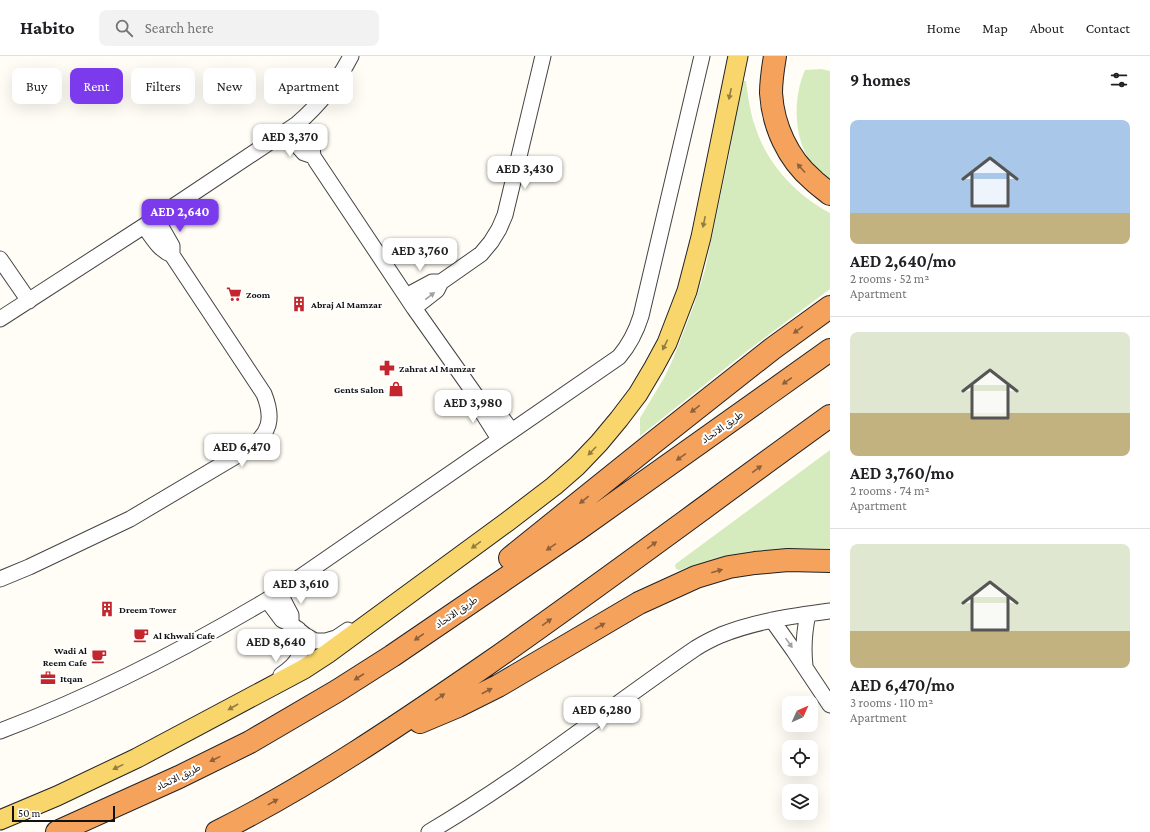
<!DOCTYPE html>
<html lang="en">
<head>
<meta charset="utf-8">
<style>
	body { margin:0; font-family:"Crimson Pro","Noto Sans Arabic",serif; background:#f2f2f2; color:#202124; height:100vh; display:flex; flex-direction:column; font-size:15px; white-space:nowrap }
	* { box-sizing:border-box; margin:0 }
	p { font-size:13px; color:#757577 }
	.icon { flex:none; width:22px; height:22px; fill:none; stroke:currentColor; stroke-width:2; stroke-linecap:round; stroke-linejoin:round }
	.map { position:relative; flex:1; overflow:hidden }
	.side { display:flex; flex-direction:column; background:#fff; width:320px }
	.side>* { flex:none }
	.hud { position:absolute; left:12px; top:12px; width:380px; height:36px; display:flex; gap:8px }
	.needle { width:26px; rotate:45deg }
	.tools { position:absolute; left:782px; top:640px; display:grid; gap:8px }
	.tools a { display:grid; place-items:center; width:36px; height:36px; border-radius:8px; background:#fff; box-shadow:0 4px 16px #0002; font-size:20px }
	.scale { position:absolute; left:12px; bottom:10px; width:103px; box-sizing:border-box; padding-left:4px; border:2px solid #111; border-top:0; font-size:11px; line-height:14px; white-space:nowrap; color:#111; -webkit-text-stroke:3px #fff; paint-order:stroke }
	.price { position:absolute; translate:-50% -34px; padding:0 9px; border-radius:8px; background:#fff; color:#222; font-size:13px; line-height:26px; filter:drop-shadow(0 1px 2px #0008) }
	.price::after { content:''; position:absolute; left:50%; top:24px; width:12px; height:9px; margin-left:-6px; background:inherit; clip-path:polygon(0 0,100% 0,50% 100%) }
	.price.current { background:#7c3aed; color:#fff }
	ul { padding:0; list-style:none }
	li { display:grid; align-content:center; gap:8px; height:212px; padding:0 20px }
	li+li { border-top:1px solid #e0e0e0 }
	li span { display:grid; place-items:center; height:124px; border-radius:8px; color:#555 }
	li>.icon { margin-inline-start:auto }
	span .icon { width:72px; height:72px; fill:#fffc; stroke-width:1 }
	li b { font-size:17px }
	h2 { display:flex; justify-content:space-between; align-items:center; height:48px; padding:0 20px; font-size:17px }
	.chip { padding:0 14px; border-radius:8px; background:#fff; box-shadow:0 4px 16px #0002; font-size:14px; line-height:36px }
	.chip.current { background:#7c3aed; color:#fff }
	header { display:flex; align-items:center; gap:24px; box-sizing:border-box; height:56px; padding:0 20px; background:#fff; border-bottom:1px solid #e0e0e0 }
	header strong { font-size:19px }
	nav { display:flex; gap:22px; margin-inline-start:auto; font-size:14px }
	.search { width:280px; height:36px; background:#f2f2f2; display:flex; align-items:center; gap:10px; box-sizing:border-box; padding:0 14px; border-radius:8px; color:#757577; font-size:15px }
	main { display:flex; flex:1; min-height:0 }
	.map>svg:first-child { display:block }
</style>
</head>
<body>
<header>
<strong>Habito</strong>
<div class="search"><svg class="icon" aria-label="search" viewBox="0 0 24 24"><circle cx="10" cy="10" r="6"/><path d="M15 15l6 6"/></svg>Search here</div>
<nav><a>Home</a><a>Map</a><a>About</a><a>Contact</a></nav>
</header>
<main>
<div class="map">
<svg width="830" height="776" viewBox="0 0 830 776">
	<rect width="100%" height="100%" fill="#fffdf5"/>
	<path fill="#d5ebbd" d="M821 13 830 15V126C826 121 821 117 816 113 793 87 792 44 805 14Z
		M741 25H746C748 40 750 56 755 70 767 108 795 138 830 157V233L747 295 640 380V362L664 322 673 303 694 249 705 214 730 94Z
		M830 394V493C775 491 732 496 680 514L676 513 675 509 677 507Z"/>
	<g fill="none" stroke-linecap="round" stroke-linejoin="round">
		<g stroke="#444" stroke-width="17">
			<path id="minor" d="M297 68 312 91 313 100 316 105 414 252 479 344 480 353 499 383
				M285 76 304 97 313 100
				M156 162 172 190V199
				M0 203 29 245
				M406 240 432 226H441L481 198 491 186 499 173 505 159 543 0
				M414 252 437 234 441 226
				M0 263 144 170 297 68C320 48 337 27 351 0
				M479 344C494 347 502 363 511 374
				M0 523 29 511 130 463 248 393C270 378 274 363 264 338L172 199C159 194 152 181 144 170
				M279 536 291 559V568
				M267 544 282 564 291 568 306 580 315 585H326L336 582 348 574
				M772 564 794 595 830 649
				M805 610C803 592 804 576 808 558
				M281 619C300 606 305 596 298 573
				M0 675C93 640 181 595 267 544L619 301C630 288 636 276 641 260L702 0
				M429 776C523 721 607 653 696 592 704 587 712 583 721 579 756 565 793 560 830 555"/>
		</g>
		<g stroke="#222" stroke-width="21">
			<path id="major" d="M0 764 57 740 137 702 304 613 327 598 507 466 554 430 577 410 599 387 619 363 638 338 654 311 667 287 687 235 701 181 738 0"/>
		</g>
		<g stroke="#222" stroke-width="24">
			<path id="highway" d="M775 0C773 12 771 24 771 37 773 70 788 103 813 124 818 129 824 133 830 138
				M510 502 653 387 772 293 830 251
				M420 666 458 650 498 630 639 547 696 521 729 511 755 507 788 504 830 505
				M57 776 179 721 250 686 337 635 392 600 577 474 830 294
				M217 776C311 729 399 669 486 609 602 528 715 443 830 360"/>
		</g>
		<use href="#minor" stroke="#fff" stroke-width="15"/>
		<use href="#major" stroke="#f9d66b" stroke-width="19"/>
		<use href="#highway" stroke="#f5a25d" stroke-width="22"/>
	</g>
	<defs><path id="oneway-solid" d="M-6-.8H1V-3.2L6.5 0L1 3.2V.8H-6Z"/></defs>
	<g fill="#917d42">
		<use href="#oneway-solid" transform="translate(730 38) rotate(102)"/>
		<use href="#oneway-solid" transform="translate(704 166) rotate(102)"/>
		<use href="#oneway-solid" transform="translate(665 289) rotate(116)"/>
		<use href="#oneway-solid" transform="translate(592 395) rotate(134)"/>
		<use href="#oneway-solid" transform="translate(476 489) rotate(144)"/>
		<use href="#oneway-solid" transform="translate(233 651) rotate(150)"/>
		<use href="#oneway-solid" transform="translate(118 711) rotate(154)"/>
	</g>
	<g fill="#8e613b">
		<use href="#oneway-solid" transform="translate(801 112) rotate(-132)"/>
		<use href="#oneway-solid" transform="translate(798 274) rotate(144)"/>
		<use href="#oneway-solid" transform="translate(787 325) rotate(145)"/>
		<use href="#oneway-solid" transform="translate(695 353) rotate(142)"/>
		<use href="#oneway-solid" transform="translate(681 401) rotate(145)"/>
		<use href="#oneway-solid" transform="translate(757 413) rotate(-36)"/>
		<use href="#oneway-solid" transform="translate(584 444) rotate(141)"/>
		<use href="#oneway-solid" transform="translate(652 489) rotate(-36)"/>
		<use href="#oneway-solid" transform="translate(551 491) rotate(146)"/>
		<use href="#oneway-solid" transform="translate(717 515) rotate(-16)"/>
		<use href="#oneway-solid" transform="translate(547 566) rotate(-36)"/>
		<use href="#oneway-solid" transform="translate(600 570) rotate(-30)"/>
		<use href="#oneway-solid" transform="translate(419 581) rotate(145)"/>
		<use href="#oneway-solid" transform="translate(359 621) rotate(147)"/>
		<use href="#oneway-solid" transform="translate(487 635) rotate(-27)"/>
		<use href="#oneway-solid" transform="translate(440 641) rotate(-34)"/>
		<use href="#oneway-solid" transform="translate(215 703) rotate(154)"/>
		<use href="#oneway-solid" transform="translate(273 746) rotate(-29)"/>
	</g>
	<g fill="#a0a0a0">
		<use href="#oneway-solid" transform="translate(430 240) rotate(-37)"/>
		<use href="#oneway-solid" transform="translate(789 587) rotate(55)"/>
	</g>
	<defs>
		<g id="supermarket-bare" transform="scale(1.2)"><path d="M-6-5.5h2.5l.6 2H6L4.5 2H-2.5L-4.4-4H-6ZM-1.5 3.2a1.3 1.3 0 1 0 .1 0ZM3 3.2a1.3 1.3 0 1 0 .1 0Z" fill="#c4262e" stroke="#fff" stroke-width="2.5" paint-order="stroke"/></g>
		<g id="building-bare" transform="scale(1.2)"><path d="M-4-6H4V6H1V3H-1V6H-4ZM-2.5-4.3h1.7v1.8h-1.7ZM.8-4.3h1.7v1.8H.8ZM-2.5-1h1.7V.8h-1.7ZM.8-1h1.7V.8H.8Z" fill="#c4262e" stroke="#fff" stroke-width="2.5" paint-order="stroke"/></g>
		<g id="pharmacy-bare" transform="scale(1.2)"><path d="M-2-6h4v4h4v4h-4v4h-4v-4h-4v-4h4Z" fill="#c4262e" stroke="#fff" stroke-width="2.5" paint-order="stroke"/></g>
		<g id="shop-bare" transform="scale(1.2)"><path d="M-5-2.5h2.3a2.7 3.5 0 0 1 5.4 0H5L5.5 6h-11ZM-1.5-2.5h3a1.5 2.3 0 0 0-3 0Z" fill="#c4262e" stroke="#fff" stroke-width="2.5" paint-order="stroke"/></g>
		<g id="cafe-bare" transform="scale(1.2)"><path d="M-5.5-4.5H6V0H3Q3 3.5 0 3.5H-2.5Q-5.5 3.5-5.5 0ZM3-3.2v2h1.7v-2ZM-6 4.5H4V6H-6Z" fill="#c4262e" stroke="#fff" stroke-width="2.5" paint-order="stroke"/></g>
		<g id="office-bare" transform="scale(1.2)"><path d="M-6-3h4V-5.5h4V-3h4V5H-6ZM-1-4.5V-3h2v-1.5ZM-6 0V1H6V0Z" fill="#c4262e" stroke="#fff" stroke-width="2.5" paint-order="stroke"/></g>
	</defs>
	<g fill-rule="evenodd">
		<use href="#supermarket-bare" x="234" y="238"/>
		<use href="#building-bare" x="299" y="248"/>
		<use href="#pharmacy-bare" x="387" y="312"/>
		<use href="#shop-bare" x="396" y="333"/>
		<use href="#building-bare" x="107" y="553"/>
		<use href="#cafe-bare" x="141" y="579"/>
		<use href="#cafe-bare" x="99" y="600"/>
		<use href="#office-bare" x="48" y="622"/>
	</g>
	<g text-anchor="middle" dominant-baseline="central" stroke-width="4" stroke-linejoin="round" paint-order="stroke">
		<g font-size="10" font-weight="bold" fill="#111" stroke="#fff" text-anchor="start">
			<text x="246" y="238">Zoom</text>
			<text x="311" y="248">Abraj Al Mamzar</text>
			<text x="399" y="312">Zahrat Al Mamzar</text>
			<text x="384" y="333" text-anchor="end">Gents Salon</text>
			<text x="119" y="553">Dreem Tower</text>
			<text x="153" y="579">Al Khwali Cafe</text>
			<text x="87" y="594" text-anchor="end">Wadi Al<tspan x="87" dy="12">Reem Cafe</tspan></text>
			<text x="60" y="622">Itqan</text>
		</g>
		<g font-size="10" fill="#111" stroke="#fff">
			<text transform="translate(722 371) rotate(-35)">طريق الاتحاد</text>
			<text transform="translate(456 556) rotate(-34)">طريق الاتحاد</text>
			<text transform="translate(178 721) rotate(-26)">طريق الاتحاد</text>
		</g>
	</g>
</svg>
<div class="tools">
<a><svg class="needle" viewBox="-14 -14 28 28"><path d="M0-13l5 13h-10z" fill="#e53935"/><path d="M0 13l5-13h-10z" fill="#757577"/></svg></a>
<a><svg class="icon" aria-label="locate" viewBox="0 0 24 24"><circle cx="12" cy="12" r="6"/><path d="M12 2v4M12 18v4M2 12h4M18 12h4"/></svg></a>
<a><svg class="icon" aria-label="layers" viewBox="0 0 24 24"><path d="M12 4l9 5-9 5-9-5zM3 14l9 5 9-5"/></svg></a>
</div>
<div class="scale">50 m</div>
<b class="price" style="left:290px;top:102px">AED 3,370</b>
<b class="price" style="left:525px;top:134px">AED 3,430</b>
<b class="price current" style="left:180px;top:177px">AED 2,640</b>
<b class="price" style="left:420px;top:216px">AED 3,760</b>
<b class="price" style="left:473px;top:368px">AED 3,980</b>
<b class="price" style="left:242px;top:412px">AED 6,470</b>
<b class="price" style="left:301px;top:549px">AED 3,610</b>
<b class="price" style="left:276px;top:607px">AED 8,640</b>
<b class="price" style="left:602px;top:675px">AED 6,280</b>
<div class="hud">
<a class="chip">Buy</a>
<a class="chip current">Rent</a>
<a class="chip">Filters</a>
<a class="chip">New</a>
<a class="chip">Apartment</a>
</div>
</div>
<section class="side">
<h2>9 homes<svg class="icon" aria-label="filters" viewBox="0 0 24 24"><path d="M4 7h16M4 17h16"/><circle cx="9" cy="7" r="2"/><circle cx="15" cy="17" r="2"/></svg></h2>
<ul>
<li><span style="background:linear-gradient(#a9c7e8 75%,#c2b280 0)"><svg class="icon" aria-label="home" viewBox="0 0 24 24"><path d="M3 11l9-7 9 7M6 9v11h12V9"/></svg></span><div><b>AED 2,640/mo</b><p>2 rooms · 52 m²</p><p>Apartment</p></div></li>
<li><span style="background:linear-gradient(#dfe7d0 65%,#c2b280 0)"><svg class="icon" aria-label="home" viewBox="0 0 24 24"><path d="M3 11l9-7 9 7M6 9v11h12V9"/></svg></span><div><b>AED 3,760/mo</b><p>2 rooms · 74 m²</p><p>Apartment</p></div></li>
<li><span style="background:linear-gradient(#dfe7d0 70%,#c2b280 0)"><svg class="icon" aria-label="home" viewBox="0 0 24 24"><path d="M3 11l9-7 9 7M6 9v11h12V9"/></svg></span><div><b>AED 6,470/mo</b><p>3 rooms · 110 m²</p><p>Apartment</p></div></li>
</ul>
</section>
</main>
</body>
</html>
